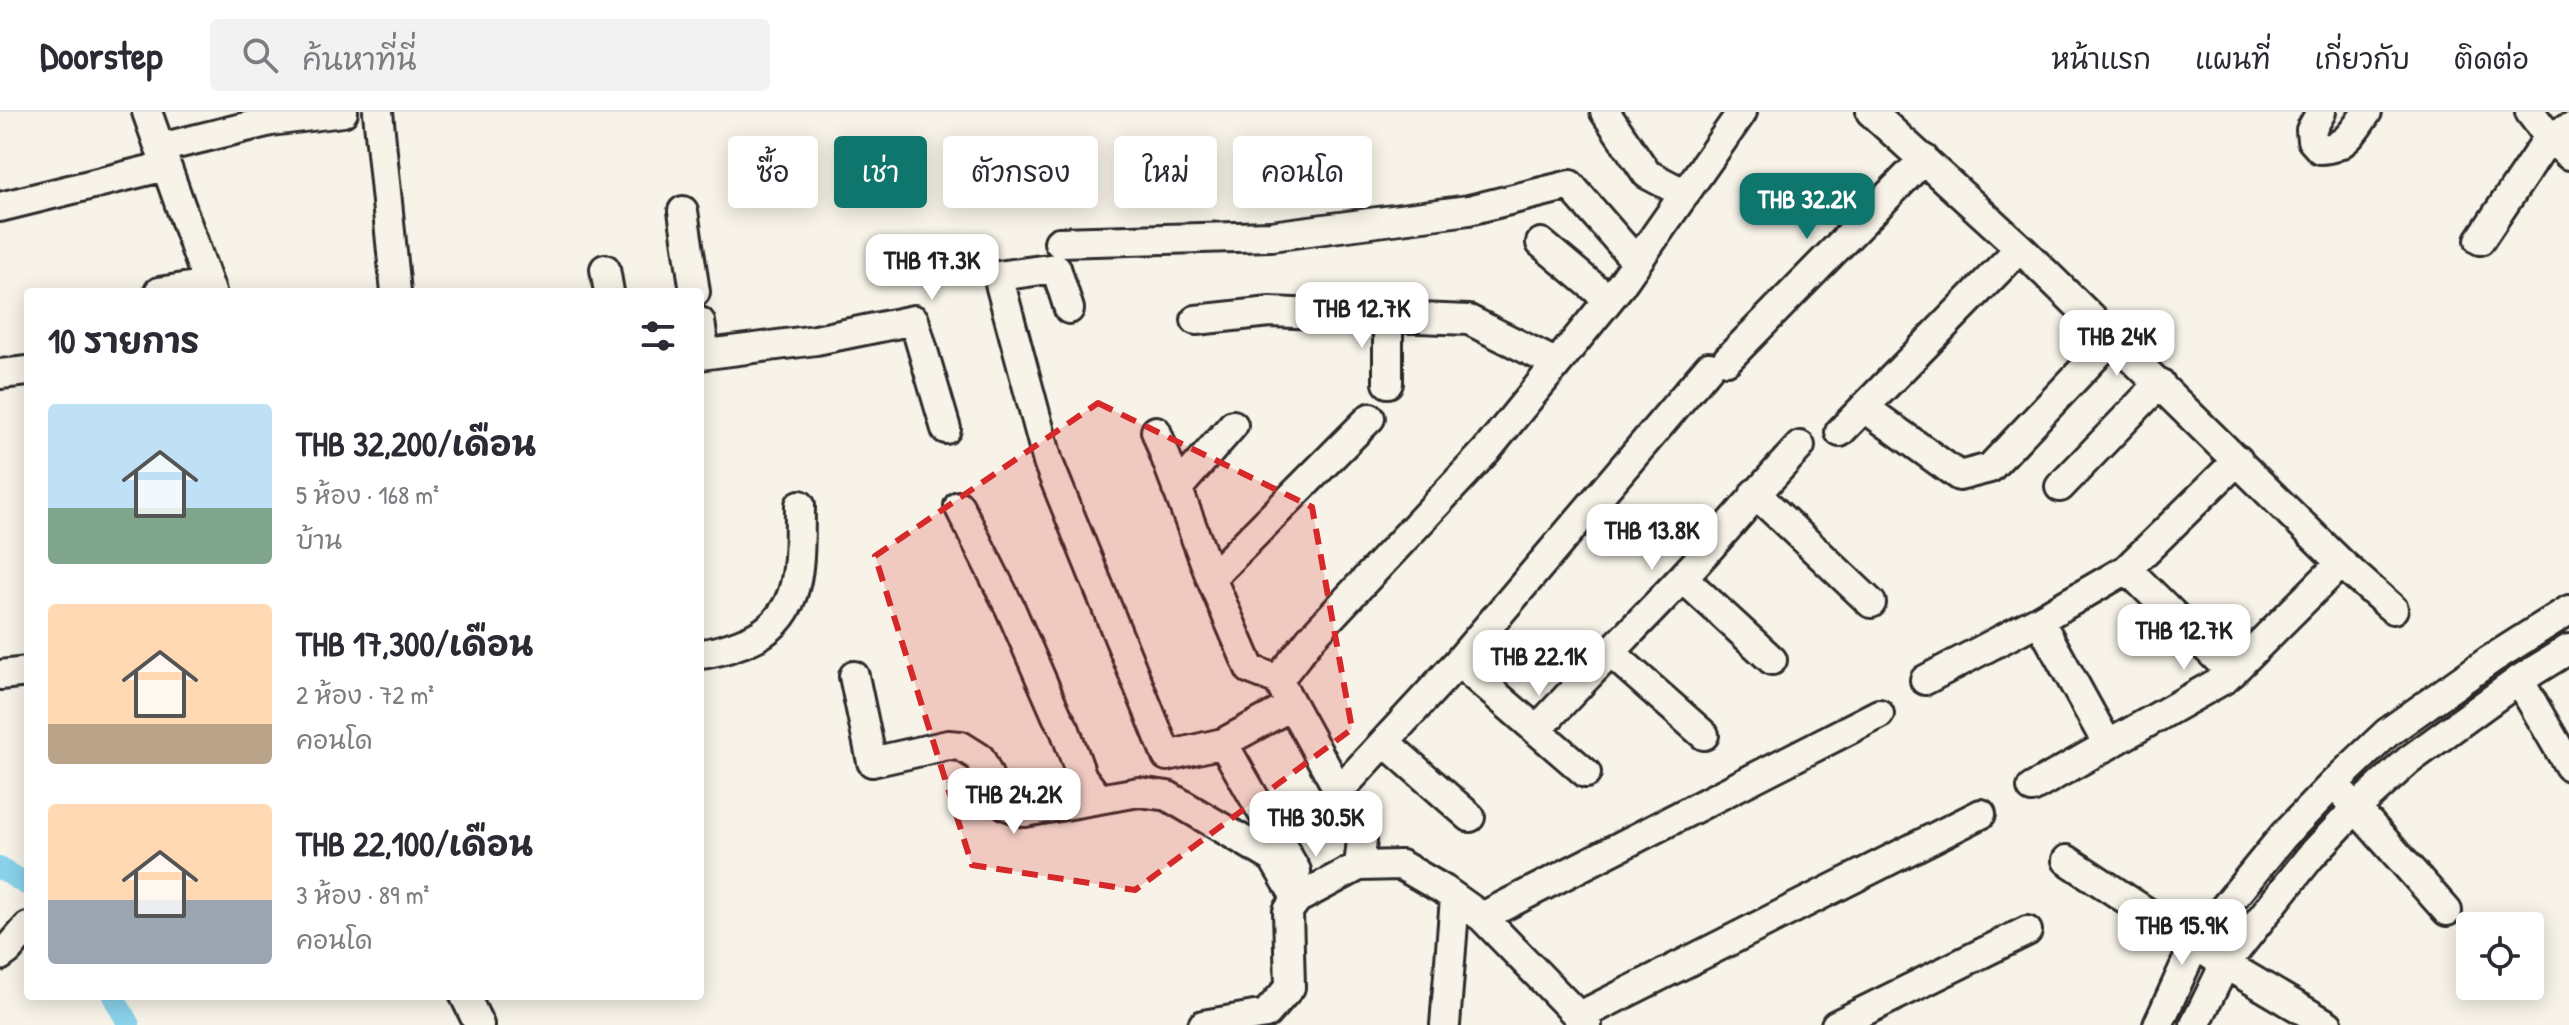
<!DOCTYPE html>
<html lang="th">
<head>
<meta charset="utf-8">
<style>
	body { margin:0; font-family:"Patrick Hand","Playpen Sans Thai",sans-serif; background:#f2f2f3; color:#2b2b33; height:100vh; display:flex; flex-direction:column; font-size:30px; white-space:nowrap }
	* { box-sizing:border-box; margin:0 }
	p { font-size:26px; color:#7c7c81 }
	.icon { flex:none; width:44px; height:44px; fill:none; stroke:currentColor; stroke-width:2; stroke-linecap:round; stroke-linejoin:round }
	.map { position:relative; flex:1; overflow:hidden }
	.sheet { position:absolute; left:24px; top:176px; width:680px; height:712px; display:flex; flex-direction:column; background:#fff; border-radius:8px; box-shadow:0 4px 20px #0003 }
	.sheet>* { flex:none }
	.top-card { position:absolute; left:728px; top:24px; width:760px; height:72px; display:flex; gap:16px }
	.tools { position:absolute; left:2456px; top:800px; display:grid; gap:16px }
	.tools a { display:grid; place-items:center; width:88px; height:88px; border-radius:8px; background:#fff; box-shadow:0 4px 20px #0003; font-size:40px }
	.price { position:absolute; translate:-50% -68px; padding:0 18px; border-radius:16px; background:#fff; color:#222; font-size:26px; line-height:52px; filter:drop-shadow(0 2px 4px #0008) }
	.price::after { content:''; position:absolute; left:50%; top:48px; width:24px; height:18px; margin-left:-12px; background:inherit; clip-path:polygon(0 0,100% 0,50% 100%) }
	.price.selected { background:#0f766e; color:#fff }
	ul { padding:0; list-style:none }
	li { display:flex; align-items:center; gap:24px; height:200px; padding:0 24px }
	li span { display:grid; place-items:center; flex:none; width:224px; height:160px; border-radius:8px; color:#555 }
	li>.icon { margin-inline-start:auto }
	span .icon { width:96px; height:96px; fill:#fffc; stroke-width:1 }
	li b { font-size:34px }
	h2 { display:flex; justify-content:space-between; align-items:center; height:96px; padding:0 24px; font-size:34px }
	.pill { padding:0 28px; border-radius:8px; background:#fff; box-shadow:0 4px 20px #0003; font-size:28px; line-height:72px }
	.pill.selected { background:#0f766e; color:#fff }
	header { display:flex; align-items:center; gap:48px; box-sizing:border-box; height:112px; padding:0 40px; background:#fff; border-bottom:2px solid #e1e1e2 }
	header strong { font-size:38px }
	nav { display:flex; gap:44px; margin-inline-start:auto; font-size:28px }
	.search { width:560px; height:72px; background:#f2f2f3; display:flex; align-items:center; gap:20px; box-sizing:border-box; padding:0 28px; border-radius:8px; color:#7c7c81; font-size:30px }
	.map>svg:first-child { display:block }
</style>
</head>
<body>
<header>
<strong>Doorstep</strong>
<div class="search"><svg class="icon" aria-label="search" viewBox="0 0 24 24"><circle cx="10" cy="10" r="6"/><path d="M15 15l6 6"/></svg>ค้นหาที่นี่</div>
<nav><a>หน้าแรก</a><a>แผนที่</a><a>เกี่ยวกับ</a><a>ติดต่อ</a></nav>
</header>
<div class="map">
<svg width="2569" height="913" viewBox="0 0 2569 913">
	<rect width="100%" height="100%" fill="#f7f3e8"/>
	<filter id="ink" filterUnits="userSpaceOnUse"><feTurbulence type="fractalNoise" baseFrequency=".0125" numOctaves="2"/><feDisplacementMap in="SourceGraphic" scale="16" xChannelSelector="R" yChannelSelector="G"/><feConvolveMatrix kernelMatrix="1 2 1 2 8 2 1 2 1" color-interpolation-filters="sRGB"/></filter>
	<g filter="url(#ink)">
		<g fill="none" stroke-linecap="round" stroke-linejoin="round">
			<path stroke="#89d2ea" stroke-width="22" d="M0 756 28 773
				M113 884 129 913"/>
			<g stroke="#2b2b2b" stroke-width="34">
				<path id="minor" d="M147 0 211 180
					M378 0 396 180
					M1605 0 1647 62 1685 82
					M1871 0 2020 136 2341 451 2393 497
					M2321 0 2311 18 2312 28 2320 37C2345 37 2354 19 2367 0
					M2530 0 2549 25 2569 43
					M160 36 271 9 343 0
					M0 95 166 54
					M683 99 695 180
					M2480 128 2549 25 2569 16
					M1059 130 1271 124 1469 98 1570 73 1635 148
					M1541 131 1608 187
					M605 157 609 180
					M159 180 208 172
					M1069 197 1056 156 998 164 1048 350 1167 644 1223 631 1291 594
					M1196 208 1270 200 1469 208 1555 251
					M700 210 705 242
					M700 243 816 228 914 208 946 317
					M1727 248 1924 47
					M0 262 28 259
					M1388 271V206
					M1865 296 1959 364 1990 356 2113 226
					M1156 319 1211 466 1250 557 1278 568
					M1840 320 2020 136
					M2060 375 2160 271
					M1177 377 1233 313
					M1755 381 1871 491
					M959 394 1010 496 1057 604 1065 618 1082 665 1099 687
					M2127 457 2232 561
					M1211 466 1370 306
					M1683 466 1772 548
					M2039 508 2108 633
					M1609 539 1704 623
					M700 542C715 541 729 536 742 531 806 508 799 449 800 393
					M1458 550 1586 661
					M0 563 28 560
					M854 564 872 650 948 633 961 634 980 646 997 683 1006 693 1025 700 1139 680 1168 684 1273 746 1297 787
					M1925 568 2039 508 2127 457 2238 348
					M2519 568 2569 654
					M1537 618C1584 566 1633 518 1681 467 1722 424 1759 377 1800 334
					M1223 631 1296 759
					M1386 631 1470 705
					M2032 676 2226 566 2341 451
					M1339 679 1458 550 1709 255
					M2345 684 2447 799
					M2067 748 2225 852 2328 913
					M1359 754 1362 728 1339 679 1278 568 1311 526 1486 339 1620 174 1742 0
					M1482 805 1879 602
					M0 844 8 838 28 815
					M465 884 479 913
					M1578 905 1981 702
					M1203 913 1266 902 1290 875 1288 799 1297 787 1359 754 1401 753 1444 778 1482 805 1587 913
					M1445 913 1455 786
					M1836 913 2027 819
					M2158 913 2195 832 2284 723 2334 671 2387 621 2490 548 2569 498
					M2195 913 2225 852 2310 745 2355 697 2409 648 2519 568 2569 537"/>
			</g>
			<use href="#minor" stroke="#f7f3e8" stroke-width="28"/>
		</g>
	</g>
	<path fill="#d62828" fill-opacity="0.2" stroke="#d62828" stroke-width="6" stroke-dasharray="16 10" stroke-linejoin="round" d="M1098 291 1312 395 1352 617 1135 778 972 753 875 444Z"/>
</svg>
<div class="tools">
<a><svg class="icon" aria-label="locate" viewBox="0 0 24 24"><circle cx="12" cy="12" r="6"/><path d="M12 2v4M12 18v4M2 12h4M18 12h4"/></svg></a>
</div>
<b class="price selected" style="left:1807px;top:129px">THB 32.2K</b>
<b class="price" style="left:932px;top:190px">THB 17.3K</b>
<b class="price" style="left:1362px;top:238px">THB 12.7K</b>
<b class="price" style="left:2117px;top:266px">THB 24K</b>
<b class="price" style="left:1652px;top:460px">THB 13.8K</b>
<b class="price" style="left:2184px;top:560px">THB 12.7K</b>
<b class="price" style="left:1539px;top:586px">THB 22.1K</b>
<b class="price" style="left:1014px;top:724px">THB 24.2K</b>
<b class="price" style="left:1316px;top:747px">THB 30.5K</b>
<b class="price" style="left:2182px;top:855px">THB 15.9K</b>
<div class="top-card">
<a class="pill">ซื้อ</a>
<a class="pill selected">เช่า</a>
<a class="pill">ตัวกรอง</a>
<a class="pill">ใหม่</a>
<a class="pill">คอนโด</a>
</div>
<section class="sheet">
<h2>10 รายการ<svg class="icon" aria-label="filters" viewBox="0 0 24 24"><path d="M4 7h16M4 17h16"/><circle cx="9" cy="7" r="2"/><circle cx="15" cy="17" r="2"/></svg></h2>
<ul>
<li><span style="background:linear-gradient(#bfe0f5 65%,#7fa58c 0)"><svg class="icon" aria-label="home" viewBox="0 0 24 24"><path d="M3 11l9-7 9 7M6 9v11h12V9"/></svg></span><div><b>THB 32,200/เดือน</b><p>5 ห้อง · 168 m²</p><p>บ้าน</p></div></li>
<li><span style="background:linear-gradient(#ffd9b3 75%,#b9a48a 0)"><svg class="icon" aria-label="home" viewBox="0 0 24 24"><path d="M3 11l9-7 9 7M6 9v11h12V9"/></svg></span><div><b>THB 17,300/เดือน</b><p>2 ห้อง · 72 m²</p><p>คอนโด</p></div></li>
<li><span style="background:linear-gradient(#ffd9b3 60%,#9aa5b1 0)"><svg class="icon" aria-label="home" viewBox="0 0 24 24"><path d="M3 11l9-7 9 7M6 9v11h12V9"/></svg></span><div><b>THB 22,100/เดือน</b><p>3 ห้อง · 89 m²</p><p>คอนโด</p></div></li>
</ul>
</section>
</div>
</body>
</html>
